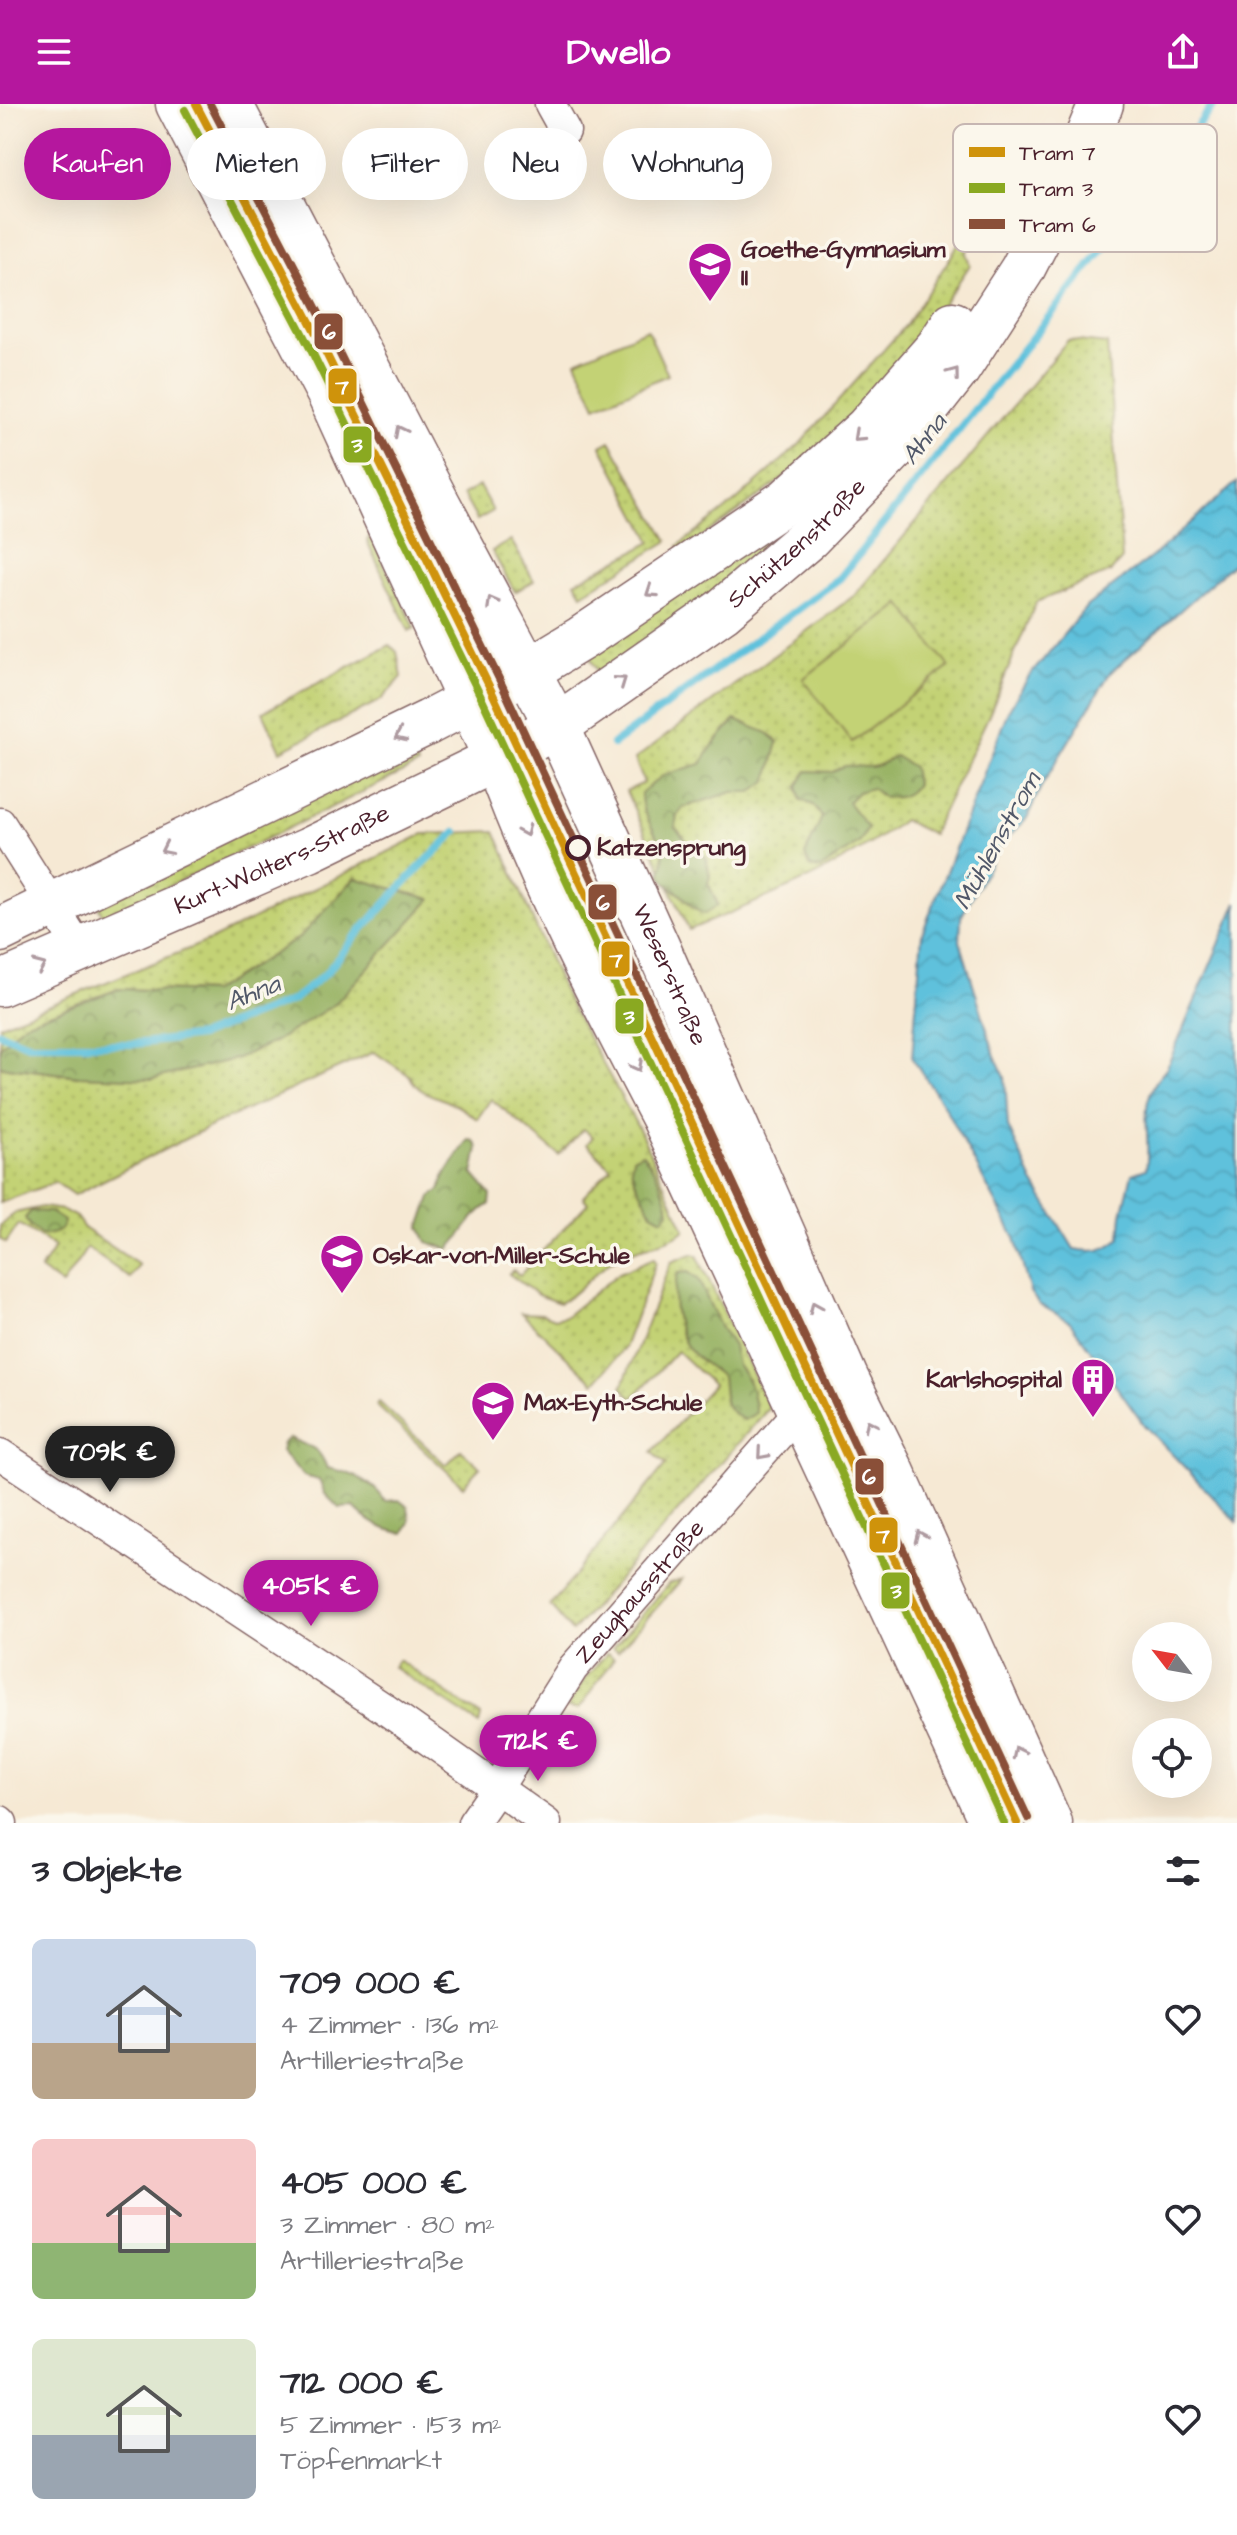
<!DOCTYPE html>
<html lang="de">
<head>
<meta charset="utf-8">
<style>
	body { margin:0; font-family:"Architects Daughter",sans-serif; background:#f2f2f3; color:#2b2b33; height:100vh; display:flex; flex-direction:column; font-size:30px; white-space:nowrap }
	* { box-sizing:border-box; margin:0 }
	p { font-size:26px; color:#7c7c81 }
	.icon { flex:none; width:44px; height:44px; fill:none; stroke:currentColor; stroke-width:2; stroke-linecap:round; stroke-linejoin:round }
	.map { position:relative; height:1719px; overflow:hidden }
	.drawer { display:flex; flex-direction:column; background:#fff; flex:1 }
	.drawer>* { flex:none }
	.guide { position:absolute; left:24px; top:24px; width:800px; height:72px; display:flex; gap:16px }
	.needle { width:52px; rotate:301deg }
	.tools { position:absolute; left:1132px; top:1518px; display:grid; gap:16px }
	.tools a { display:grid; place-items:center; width:80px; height:80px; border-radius:50%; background:#fff; box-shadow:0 8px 32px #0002; font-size:40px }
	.price { position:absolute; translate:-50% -68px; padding:0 18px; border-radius:28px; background:#b5179e; color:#fff; font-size:26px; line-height:52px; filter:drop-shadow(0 2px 4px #0008) }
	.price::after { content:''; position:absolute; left:50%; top:48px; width:24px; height:18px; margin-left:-12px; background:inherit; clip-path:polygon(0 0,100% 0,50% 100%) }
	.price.active { background:#222; color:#fff }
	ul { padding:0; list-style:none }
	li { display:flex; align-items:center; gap:24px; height:200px; padding:0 32px }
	li span { display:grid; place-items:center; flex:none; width:224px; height:160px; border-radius:12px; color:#555 }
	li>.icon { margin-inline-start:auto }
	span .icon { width:96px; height:96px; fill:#fffc; stroke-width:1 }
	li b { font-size:34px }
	h2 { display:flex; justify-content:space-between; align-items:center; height:96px; padding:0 32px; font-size:34px }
	.pill { padding:0 28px; border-radius:36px; background:#fff; box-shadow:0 8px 32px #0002; font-size:28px; line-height:72px }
	.pill.active { background:#b5179e; color:#fff }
	header { display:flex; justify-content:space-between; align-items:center; height:104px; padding:0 32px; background:#b5179e; color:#fff; font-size:36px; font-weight:700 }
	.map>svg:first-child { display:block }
</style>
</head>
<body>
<header><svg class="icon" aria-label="menu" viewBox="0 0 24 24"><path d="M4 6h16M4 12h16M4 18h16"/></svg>Dwello<svg class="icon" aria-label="share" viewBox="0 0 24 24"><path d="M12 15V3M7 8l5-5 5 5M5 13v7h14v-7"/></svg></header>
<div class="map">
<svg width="1237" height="1719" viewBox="0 0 1237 1719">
	<defs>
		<pattern id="grass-dots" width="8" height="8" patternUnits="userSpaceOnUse" patternTransform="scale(2)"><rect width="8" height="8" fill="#c3d274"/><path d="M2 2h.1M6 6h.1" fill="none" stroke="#a9b465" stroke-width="1.8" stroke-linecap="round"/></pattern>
		<pattern id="forest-crowns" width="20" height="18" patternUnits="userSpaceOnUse" patternTransform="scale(2)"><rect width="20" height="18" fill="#9ab466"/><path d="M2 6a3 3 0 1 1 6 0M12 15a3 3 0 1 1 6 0" fill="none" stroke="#809254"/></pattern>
		<pattern id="water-waves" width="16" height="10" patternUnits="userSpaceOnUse" patternTransform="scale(2)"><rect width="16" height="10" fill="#5ec1dc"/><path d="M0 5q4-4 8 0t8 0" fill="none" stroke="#53a5bd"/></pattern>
	</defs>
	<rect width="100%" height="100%" fill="#fbf7ec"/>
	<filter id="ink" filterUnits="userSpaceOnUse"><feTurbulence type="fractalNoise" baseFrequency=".0125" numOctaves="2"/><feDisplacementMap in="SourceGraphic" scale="16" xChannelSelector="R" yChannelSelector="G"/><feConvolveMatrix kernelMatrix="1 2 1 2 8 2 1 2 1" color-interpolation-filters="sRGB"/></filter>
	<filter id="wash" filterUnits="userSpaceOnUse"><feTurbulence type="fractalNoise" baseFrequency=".006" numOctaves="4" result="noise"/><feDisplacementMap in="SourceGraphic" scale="32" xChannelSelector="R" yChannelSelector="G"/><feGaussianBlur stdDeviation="1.8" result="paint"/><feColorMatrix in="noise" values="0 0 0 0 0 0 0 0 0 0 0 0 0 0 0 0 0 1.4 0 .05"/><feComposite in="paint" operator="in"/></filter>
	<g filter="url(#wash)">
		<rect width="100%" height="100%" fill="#f6e9d4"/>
		<path fill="url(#grass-dots)" stroke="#867850" stroke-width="2" d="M992 85 998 90 966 149 970 161C931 220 885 277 836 328 790 374 734 410 681 447L678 442 735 398 799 341 906 221 952 151 987 88Z
			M1068 236 1107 240 1122 455 1111 468 1036 498 989 611 932 730 903 716C839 767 763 795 689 826L626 687 644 679 635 655 855 491Z
			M610 337 668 437 582 490 575 478 652 438 601 342Z
			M479 382 493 407 477 416 463 391Z
			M825 387V403L602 576 589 552Z
			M370 431 415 524 409 527 367 437Z
			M511 436 534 477 515 488 492 447Z
			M390 541 397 548 402 573 381 596 281 647 263 608Z
			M409 642 418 661 104 814 96 798Z
			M495 727 566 893 640 1027 685 1126C664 1142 636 1142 614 1155 594 1167 575 1193 559 1199L538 1191 509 1170 513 1166 520 1171 588 1099 583 1093 611 1064 587 1040 593 1033 583 1025 559 1051 491 995 477 1015C470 1010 462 1004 454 1000 438 992 418 991 410 972L374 948 213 1021 74 1091 55 1078 0 1099V962L79 972 430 795 356 775 299 834 212 888 119 885 24 919 0 943V921L213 835 424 730Z
			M42 1103 63 1106 76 1113 84 1124 139 1161 130 1174 87 1144 62 1181 40 1166 55 1143 19 1120 6 1139 0 1135V1122L15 1109Z
			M692 1150 697 1151 769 1304 572 1528 550 1502 666 1360 652 1348 713 1281 677 1247 632 1295 622 1283 671 1158Z
			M654 1154 656 1158 624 1244 594 1279 521 1209 542 1210 554 1215 566 1212 619 1169Z
			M379 1298 446 1361 461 1346 480 1363 463 1382 376 1301Z
			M682 1475 618 1547 613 1544 669 1479Z
			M607 1549 614 1554 579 1605 567 1604 585 1575Z
			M398 1556 481 1612 479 1620 393 1563Z"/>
		<path fill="url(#forest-crowns)" stroke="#726a48" stroke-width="2" d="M735 616 768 629 778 638 768 676 752 688H733L684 703 677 712 675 723 690 741 706 753 710 772 708 779 718 801 705 810C694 806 692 802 684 794 673 782 669 787 660 769 675 742 639 718 641 689L664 671 701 660 713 641Z
			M895 652 913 663 916 680C908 693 898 694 884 694L872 684 858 688 848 698 868 724 860 738 820 765 810 763 805 751 822 713 813 701 801 696 798 682 807 667 833 668C847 657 855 664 871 663 878 663 888 656 895 652Z
			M355 774 431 795 335 900 274 938 235 955 152 975 79 972 0 962V943L24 919 119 885 212 888 299 834Z
			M468 1036 474 1037 478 1044 473 1070 491 1091 490 1100C470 1111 465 1130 449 1145L427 1138 420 1123 431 1093 440 1086 445 1071Z
			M642 1049C655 1064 666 1088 669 1107L663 1115 652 1109 634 1074 631 1064 633 1054Z
			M31 1107 50 1108 64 1117C63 1129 52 1131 41 1131L30 1122 25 1114Z
			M688 1168 698 1175 721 1224 733 1242 737 1261 748 1276 752 1287 756 1309 744 1316C721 1304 725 1296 722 1273 712 1264 696 1255 688 1244 674 1224 671 1192 678 1169Z
			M290 1334C310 1345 317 1339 327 1364 349 1368 373 1377 385 1397L399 1396 408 1403 410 1418 404 1429C384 1427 368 1418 354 1403L339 1404 325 1390 319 1376 304 1372 281 1347 283 1339Z"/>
		<path fill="#c3d274" stroke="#867850" stroke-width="2" d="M647 225 668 271 596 302 576 257Z
			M901 500 949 563 852 638 803 575Z"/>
		<path fill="url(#water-waves)" stroke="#547084" stroke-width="2" d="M1237 378V456L1110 569 1041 683 1027 714 1010 732 1006 731 961 813 960 837 995 952 1005 973 1008 1023 1033 1078 1074 1145C1093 1149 1106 1147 1120 1134L1122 1110 1132 1070 1146 1065C1153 1023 1133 1001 1167 963L1237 798V1418L1144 1321 1070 1218 1039 1200 1030 1188 1015 1134 943 1000 912 954 922 830 1008 607 1028 574 1087 502 1153 452Z"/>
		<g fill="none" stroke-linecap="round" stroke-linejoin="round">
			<path stroke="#5ec1dc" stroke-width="8" d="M613 640 840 474 1144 94 1214 0
				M0 929 28 940H134L200 932 293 896 326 869 354 834 419 764 456 728"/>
		</g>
	</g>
	<g filter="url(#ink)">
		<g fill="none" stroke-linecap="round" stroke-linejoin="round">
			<g stroke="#866666" stroke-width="33">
				<g id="minor">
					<path d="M550 0 565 27"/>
					<path d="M0 719 80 845"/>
					<path d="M0 1350 385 1605 546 1719"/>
					<path d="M0 1717 2 1719"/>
					<path id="s1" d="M473 1719 498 1683 573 1564 801 1305"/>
				</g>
			</g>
			<g stroke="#866666" stroke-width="47">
				<g id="primary">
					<path d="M178 0 329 290 496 655C541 779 603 898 664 1014L992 1719"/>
					<path id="s2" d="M230 0 436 396 557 622 658 844 846 1274 893 1369 1050 1719"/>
					<path d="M0 826 429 618 529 566 582 534 786 397 867 324 938 243 953 220"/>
					<path id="s3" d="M0 880 309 746 496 655 557 622 722 507 809 433 899 340 958 265 1022 166 1073 67 1101 0"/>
				</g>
			</g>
			<use href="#minor" stroke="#fff" stroke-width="30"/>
			<use href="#primary" stroke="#fff" stroke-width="44"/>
			<g stroke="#fbf7ec" stroke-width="14">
				<path id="tram-1" d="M196 0 321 239 491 586 1017 1719"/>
			</g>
			<g stroke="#fbf7ec" stroke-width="14">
				<path id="tram-2" d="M185 6 310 244 480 591 1004 1719"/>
			</g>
			<g stroke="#fbf7ec" stroke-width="14">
				<path id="tram-3" d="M210 0 332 234 502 581 1028 1714"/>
			</g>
			<use href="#tram-1" stroke="#cf930b" stroke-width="8"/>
			<use href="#tram-2" stroke="#8aa921" stroke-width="8"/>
			<use href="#tram-3" stroke="#8a4f38" stroke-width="8"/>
		</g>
		<defs><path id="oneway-chevron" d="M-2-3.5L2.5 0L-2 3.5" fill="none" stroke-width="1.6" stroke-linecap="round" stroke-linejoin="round" transform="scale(2)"/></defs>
		<g stroke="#ae9aa0">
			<use href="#oneway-chevron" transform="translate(954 269) rotate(-53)"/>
			<use href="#oneway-chevron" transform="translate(400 327) rotate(-117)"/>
			<use href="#oneway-chevron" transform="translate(858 332) rotate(137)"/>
			<use href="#oneway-chevron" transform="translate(651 488) rotate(146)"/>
			<use href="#oneway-chevron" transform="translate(492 498) rotate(-119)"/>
			<use href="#oneway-chevron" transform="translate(621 577) rotate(-35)"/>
			<use href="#oneway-chevron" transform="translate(400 632) rotate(155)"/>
			<use href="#oneway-chevron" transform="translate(525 727) rotate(66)"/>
			<use href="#oneway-chevron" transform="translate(166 745) rotate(154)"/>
			<use href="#oneway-chevron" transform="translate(40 862) rotate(-23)"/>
			<use href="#oneway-chevron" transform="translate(637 962) rotate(62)"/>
			<use href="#oneway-chevron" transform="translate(815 1203) rotate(-114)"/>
			<use href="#oneway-chevron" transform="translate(870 1321) rotate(-116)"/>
			<use href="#oneway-chevron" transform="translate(762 1350) rotate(131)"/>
			<use href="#oneway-chevron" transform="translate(920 1432) rotate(-114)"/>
			<use href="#oneway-chevron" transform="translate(1018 1648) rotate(-115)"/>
		</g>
	</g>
	<defs>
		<g id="school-pin" transform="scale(2.3)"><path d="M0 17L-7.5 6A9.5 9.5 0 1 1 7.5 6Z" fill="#b5179e" stroke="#fbf7ec"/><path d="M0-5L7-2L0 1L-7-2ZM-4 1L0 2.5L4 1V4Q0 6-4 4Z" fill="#fff"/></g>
		<g id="building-pin" transform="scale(2.3)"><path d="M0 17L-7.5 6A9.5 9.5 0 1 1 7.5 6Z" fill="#b5179e" stroke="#fbf7ec"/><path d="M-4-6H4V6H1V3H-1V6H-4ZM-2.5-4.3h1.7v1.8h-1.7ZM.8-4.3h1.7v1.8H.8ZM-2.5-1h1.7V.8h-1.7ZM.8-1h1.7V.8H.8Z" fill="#fff"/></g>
	</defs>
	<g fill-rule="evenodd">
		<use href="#school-pin" x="710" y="160"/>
		<use href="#school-pin" x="342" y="1152"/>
		<use href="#building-pin" x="1093" y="1276"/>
		<use href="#school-pin" x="493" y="1299"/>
	</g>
	<circle fill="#fbf7ec" stroke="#4a1f2b" stroke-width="4" cx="578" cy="744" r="11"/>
	<g text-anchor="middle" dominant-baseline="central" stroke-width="7" stroke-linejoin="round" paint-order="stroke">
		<g font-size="24" font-weight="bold" fill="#4a1f2b" stroke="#fbf7ec" text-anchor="start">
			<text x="741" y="146">Goethe-Gymnasium<tspan x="741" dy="28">II</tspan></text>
			<text x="373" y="1152">Oskar-von-Miller-Schule</text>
			<text x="1062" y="1276" text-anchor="end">Karlshospital</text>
			<text x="524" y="1299">Max-Eyth-Schule</text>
		</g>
		<g font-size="24" fill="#4a1f2b" stroke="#fbf7ec">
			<text stroke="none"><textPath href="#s3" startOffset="916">Schützenstraße</textPath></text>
			<text stroke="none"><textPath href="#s3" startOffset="308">Kurt-Wolters-Straße</textPath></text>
			<text stroke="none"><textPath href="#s2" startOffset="976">Weserstraße</textPath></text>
			<text stroke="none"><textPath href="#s1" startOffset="286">Zeughausstraße</textPath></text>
		</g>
		<g font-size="24" font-weight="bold" fill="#4a1f2b" stroke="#fbf7ec" text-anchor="start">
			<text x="597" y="744">Katzensprung</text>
		</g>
		<g font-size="26" font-style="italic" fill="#515869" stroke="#fbf7ec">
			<text transform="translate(924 335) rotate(-52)">Ahna</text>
			<text transform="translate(997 737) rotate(-61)">Mühlenstrom</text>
			<text transform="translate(253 889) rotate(-22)">Ahna</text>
		</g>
	</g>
	<rect x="953" y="20" width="264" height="128" rx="12" fill="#fbf7ec" stroke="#c6b6b2" stroke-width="2"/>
	<rect x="969" y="43" width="36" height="10" fill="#cf930b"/>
	<rect x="969" y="79" width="36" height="10" fill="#8aa921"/>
	<rect x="969" y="115" width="36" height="10" fill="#8a4f38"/>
	<g font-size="22" fill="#4a1f2b">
		<text x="1019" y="56">Tram 7</text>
		<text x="1019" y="92">Tram 3</text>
		<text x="1019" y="128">Tram 6</text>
	</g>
	<g stroke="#fbf7ec" stroke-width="3">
		<rect x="313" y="208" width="31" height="39" rx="8" fill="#8a4f38"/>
		<rect x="327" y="263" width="31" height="38" rx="8" fill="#cf930b"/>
		<rect x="342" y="321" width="31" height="39" rx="8" fill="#8aa921"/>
		<rect x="587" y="779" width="31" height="38" rx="8" fill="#8a4f38"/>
		<rect x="600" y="836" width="31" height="38" rx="8" fill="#cf930b"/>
		<rect x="614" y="893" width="31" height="38" rx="8" fill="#8aa921"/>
		<rect x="854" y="1353" width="31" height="39" rx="8" fill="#8a4f38"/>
		<rect x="868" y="1412" width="31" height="38" rx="8" fill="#cf930b"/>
		<rect x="880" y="1467" width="31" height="39" rx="8" fill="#8aa921"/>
	</g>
	<g font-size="22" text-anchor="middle" font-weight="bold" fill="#fff">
		<text x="329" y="235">6</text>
		<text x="342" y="290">7</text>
		<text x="357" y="348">3</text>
		<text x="603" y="806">6</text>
		<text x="616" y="863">7</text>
		<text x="629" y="920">3</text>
		<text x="869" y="1380">6</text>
		<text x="883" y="1439">7</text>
		<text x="896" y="1494">3</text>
	</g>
</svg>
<div class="tools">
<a><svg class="needle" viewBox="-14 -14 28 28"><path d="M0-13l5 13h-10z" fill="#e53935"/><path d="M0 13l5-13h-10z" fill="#7c7c81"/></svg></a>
<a><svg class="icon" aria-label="locate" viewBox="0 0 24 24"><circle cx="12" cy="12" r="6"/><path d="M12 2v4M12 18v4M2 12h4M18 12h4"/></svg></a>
</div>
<b class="price active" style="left:110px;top:1390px">709K €</b>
<b class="price" style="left:311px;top:1524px">405K €</b>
<b class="price" style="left:538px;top:1679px">712K €</b>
<div class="guide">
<a class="pill active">Kaufen</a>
<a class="pill">Mieten</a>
<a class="pill">Filter</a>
<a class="pill">Neu</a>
<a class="pill">Wohnung</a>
</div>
</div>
<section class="drawer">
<h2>3 Objekte<svg class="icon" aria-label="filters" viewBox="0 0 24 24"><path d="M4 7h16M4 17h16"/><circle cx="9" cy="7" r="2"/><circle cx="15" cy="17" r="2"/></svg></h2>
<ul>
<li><span style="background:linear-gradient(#c9d6e8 65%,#b9a48a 0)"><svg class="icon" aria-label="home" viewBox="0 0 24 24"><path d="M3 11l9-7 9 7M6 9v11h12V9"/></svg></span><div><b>709 000 €</b><p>4 Zimmer · 136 m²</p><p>Artilleriestraße</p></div><svg class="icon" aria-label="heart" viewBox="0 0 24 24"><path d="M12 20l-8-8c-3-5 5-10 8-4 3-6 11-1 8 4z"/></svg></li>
<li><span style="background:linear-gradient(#f6c9c9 65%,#8fb573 0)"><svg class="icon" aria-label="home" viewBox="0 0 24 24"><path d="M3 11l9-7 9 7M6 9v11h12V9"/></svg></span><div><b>405 000 €</b><p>3 Zimmer · 80 m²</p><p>Artilleriestraße</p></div><svg class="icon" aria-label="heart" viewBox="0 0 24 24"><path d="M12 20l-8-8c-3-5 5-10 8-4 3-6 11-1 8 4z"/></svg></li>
<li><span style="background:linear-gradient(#dfe7d0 60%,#9aa5b1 0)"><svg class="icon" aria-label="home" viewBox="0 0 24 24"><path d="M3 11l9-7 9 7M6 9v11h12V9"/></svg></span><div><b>712 000 €</b><p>5 Zimmer · 153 m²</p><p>Töpfenmarkt</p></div><svg class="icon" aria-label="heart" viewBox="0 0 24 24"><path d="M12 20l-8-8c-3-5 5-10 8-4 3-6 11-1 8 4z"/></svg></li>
</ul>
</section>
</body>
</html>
